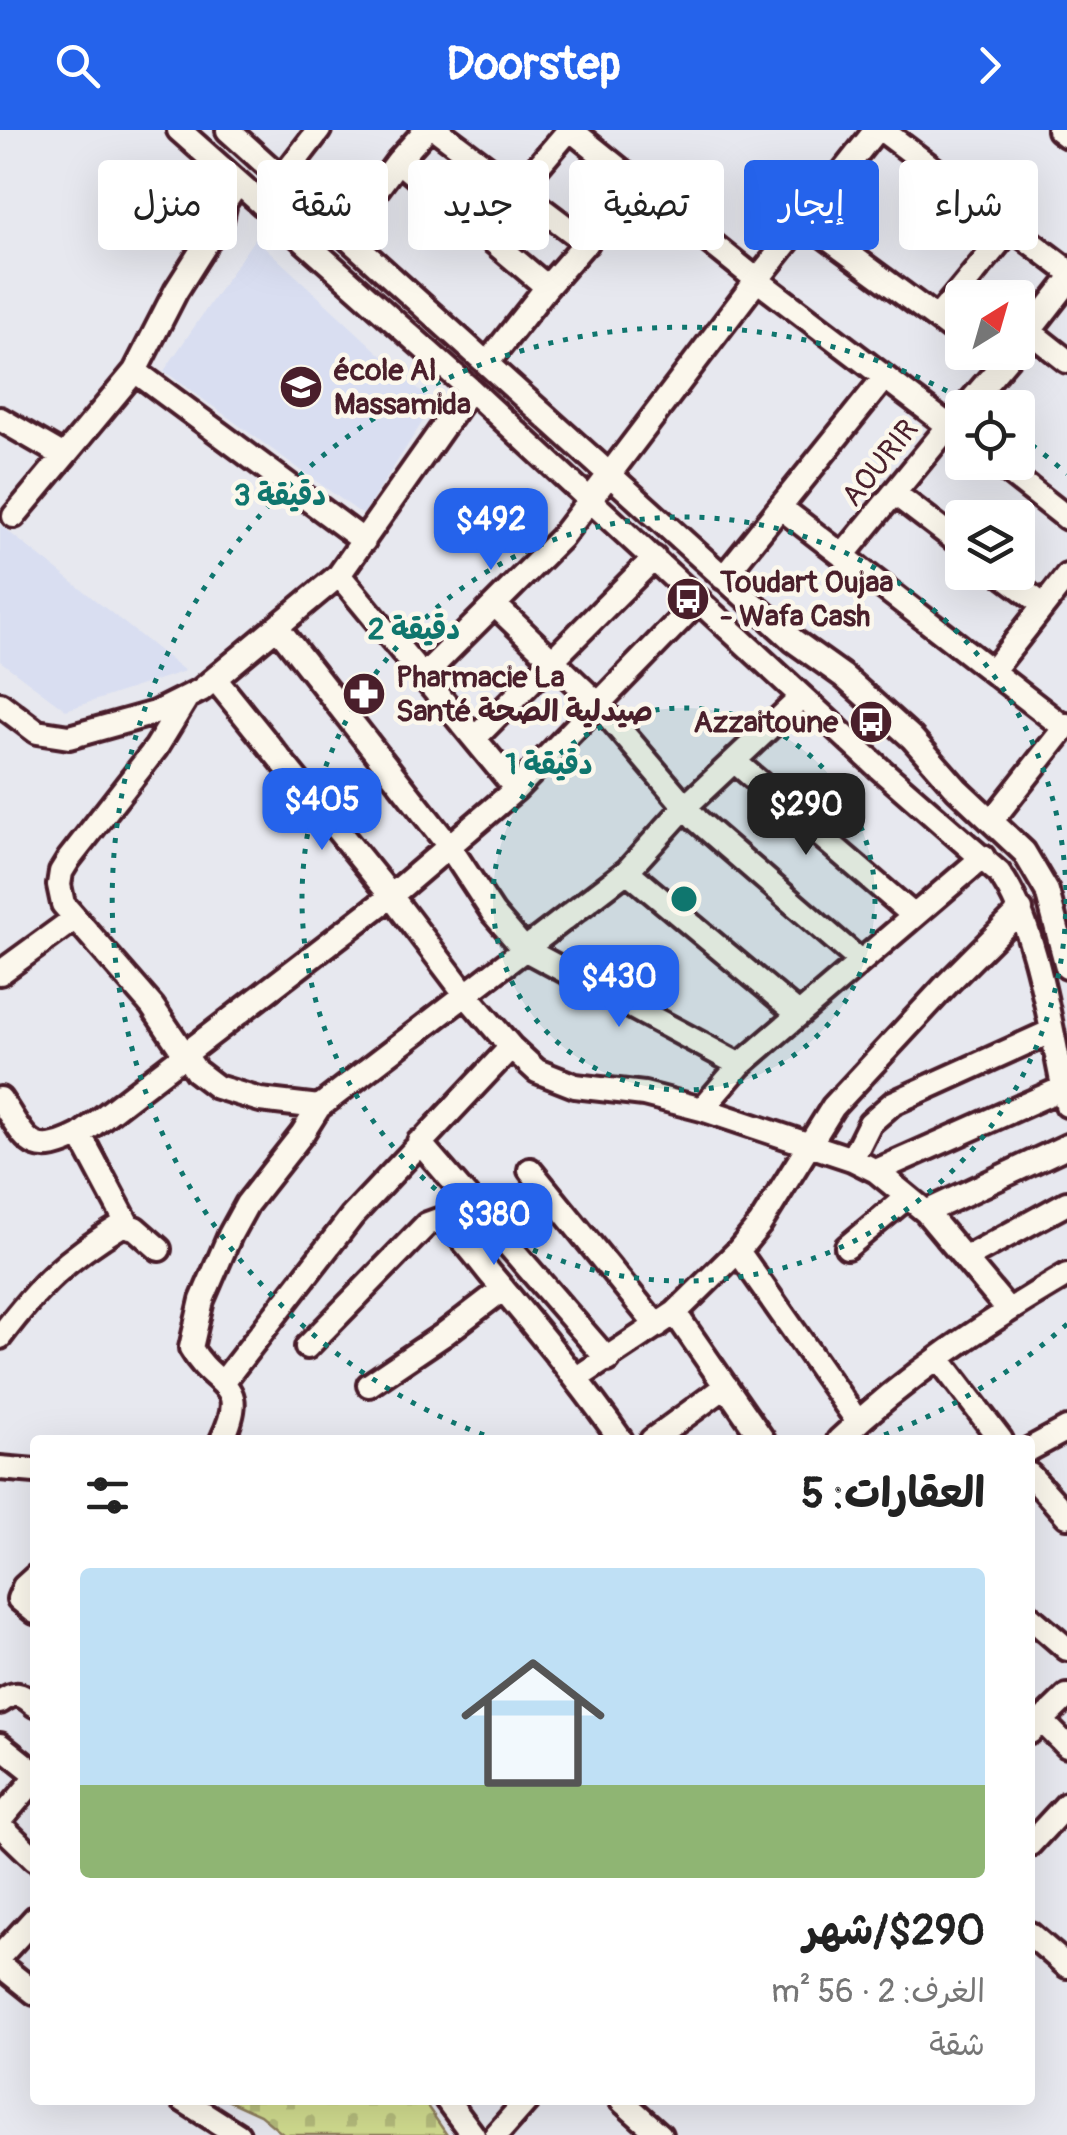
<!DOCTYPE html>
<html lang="ar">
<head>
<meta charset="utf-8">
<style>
	body { margin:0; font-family:Pangolin,"Playpen Sans Arabic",sans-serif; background:#f2f2f2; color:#222; direction:rtl; height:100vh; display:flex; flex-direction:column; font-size:38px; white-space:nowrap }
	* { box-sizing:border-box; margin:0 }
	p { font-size:32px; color:#767676 }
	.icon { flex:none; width:55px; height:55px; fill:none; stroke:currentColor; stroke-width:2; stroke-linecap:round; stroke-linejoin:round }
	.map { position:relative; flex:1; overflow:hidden; direction:ltr }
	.details { position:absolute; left:30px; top:1305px; width:1005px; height:670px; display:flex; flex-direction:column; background:#fff; border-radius:10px; box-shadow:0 10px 40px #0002; direction:rtl }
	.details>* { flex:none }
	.hud { position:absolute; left:30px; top:30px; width:1008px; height:90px; direction:rtl; display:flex; gap:20px }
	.needle { width:65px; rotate:37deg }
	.controls { position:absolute; left:945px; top:150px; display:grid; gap:20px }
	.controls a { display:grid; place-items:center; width:90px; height:90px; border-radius:10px; background:#fff; box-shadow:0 10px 40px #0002; font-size:50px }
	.price { position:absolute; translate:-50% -85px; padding:0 22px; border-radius:20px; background:#2563eb; color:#fff; font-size:32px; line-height:65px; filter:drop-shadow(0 2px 5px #0008) }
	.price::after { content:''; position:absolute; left:50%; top:60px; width:30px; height:22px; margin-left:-15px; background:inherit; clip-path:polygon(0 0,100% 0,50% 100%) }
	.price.selected { background:#222; color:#fff }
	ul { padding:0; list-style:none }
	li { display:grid; align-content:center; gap:20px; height:530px; padding:0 50px }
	li span { display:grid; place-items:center; height:310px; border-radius:10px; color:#555 }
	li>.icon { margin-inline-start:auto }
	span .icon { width:180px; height:180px; fill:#fffc; stroke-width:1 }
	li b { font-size:42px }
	h2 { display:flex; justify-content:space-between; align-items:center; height:120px; padding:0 50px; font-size:42px }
	.pill { padding:0 35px; border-radius:10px; background:#fff; box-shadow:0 10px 40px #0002; font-size:35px; line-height:90px }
	.pill.selected { background:#2563eb; color:#fff }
	header { display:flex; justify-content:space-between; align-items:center; height:130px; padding:0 50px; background:#2563eb; color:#fff; font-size:45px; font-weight:700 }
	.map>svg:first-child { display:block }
</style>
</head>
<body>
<header><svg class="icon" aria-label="forward" viewBox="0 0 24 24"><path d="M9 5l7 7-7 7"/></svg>Doorstep<svg class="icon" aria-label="search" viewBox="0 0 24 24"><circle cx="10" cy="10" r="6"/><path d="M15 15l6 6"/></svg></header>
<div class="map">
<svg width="1067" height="2005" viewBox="0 0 1067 2005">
	<defs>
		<pattern id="cemetery-stones" width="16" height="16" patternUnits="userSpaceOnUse" patternTransform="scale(2.5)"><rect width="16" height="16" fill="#d1dc8f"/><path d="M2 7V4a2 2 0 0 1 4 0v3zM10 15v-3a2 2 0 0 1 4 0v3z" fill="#b5bc7c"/></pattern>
	</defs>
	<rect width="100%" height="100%" fill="#e7e8ef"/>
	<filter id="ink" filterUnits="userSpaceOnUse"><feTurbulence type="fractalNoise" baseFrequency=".01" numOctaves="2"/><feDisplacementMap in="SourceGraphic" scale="20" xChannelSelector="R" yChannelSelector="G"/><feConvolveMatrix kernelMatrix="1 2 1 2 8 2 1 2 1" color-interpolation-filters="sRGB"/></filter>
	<g filter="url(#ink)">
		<path fill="#d9def1" d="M255 108 434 274 363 385 164 241Z
			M0 395 185 541 66 580 0 531Z"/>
		<path fill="url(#cemetery-stones)" stroke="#8e7e5d" stroke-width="2.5" d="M227 1970H423L447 2005H284L260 1985Z"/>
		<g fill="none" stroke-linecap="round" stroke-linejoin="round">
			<g stroke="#4a1f2b" stroke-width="30">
				<path id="minor" d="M179 0 470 259 879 638 999 743C1038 795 1052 909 1067 975
					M228 0 794 511 843 546 912 608 957 659 1024 722 1047 761 1067 837
					M437 0 587 113
					M571 0 757 150 962 306
					M882 0 1067 140
					M1059 0 1067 6
					M398 31 547 157
					M282 48 319 0
					M804 91 962 207
					M343 105 398 31 426 0
					M485 105 518 60 569 0
					M937 188 1011 98
					M1029 201 1067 231
					M1018 216 1067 153
					M488 232 547 157 638 53
					M135 241 364 411
					M965 278 1013 222
					M0 289 64 326
					M996 332 1067 388
					M894 363 962 415
					M780 377 1065 598
					M14 386 135 241 176 161 221 90 225 72 238 53
					M844 424 962 280
					M999 442 1043 475
					M723 448 884 248
					M496 476 598 574 697 690 860 831
					M278 498 449 716 493 783 524 819 740 935
					M994 539 1067 446
					M423 546 561 408 757 150 876 0
					M216 550 391 766 467 866 511 917 537 941 575 956 644 964 702 979 852 1029 876 1041 926 1082 1008 1180
					M186 569 156 618 69 729 61 742 59 755 63 774 152 876 196 941 217 957 260 970 319 977 627 741 686 676 802 567
					M0 574 37 602 69 607 155 583 201 560 339 445 470 259
					M476 607 654 428
					M734 631 913 785
					M516 659 699 470
					M993 689 1067 595
					M627 741 798 884
					M0 843 74 789
					M0 969C27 1009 29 1031 80 1005L391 766 516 659 339 445
					M702 979 740 935 983 727
					M80 1005 128 1095
					M419 1012 608 1230
					M852 1029 870 993 893 973 1050 902
					M530 1040 657 1196
					M876 1041 1063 958
					M926 1082 1067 1016
					M847 1117 907 1067
					M738 1121 858 1292
					M966 1128 1067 1073
					M675 1183 763 1310
					M0 1207C39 1155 66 1129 122 1095L135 1098 159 1119
					M307 1217 427 1094 438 1090C460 1102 476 1127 492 1146 537 1199 581 1253 621 1310
					M939 1229 1001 1310
					M577 1248 675 1183 738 1121 760 1094 833 977 949 852 1021 780
					M223 1252 352 1086 511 917
					M369 1255 443 1205 503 1159
					M222 1310C251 1249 215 1261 191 1218L202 1170 230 1105 247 1074 302 1004 319 977
					M652 1310 726 1256
					M839 1310C907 1245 987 1192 1067 1145
					M1030 1319 1067 1299
					M0 1338 35 1341
					M1030 1345 1067 1386
					M35 1447 24 1457 19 1469 35 1482
					M1030 1487 1067 1519
					M0 1572C15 1561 21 1563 35 1575
					M1042 1591 1067 1616
					M1030 1602 1067 1566
					M0 1615 35 1643
					M0 1690 35 1649
					M0 1695 35 1729
					M1030 1714 1067 1674
					M1030 1804 1067 1836
					M0 1826 35 1788
					M0 1835 35 1863
					M183 1970 238 2005
					M447 1970 473 2005
					M621 1970 660 2005
					M496 2005 527 1970"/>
			</g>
			<use href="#minor" stroke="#fbf7ec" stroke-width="22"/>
		</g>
	</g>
	<circle cx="684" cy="769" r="191" fill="#0f766e" fill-opacity=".12"/>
	<g fill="none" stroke="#0f766e" stroke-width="5" stroke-dasharray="5 10">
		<circle cx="684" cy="769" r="191"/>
		<circle cx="684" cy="769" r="382"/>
		<path d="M1067 1194A572 572 0 0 1 870 1310M498 1310A572 572 0 1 1 974 276M1020 306A572 572 0 0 1 1067 344"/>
	</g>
	<defs>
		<g id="school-disc" transform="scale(2.25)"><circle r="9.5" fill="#4a1f2b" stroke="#fbf7ec"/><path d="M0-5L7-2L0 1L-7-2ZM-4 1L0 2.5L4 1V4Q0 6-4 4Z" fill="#fff"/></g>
		<g id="bus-disc" transform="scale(2.25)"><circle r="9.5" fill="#4a1f2b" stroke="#fbf7ec"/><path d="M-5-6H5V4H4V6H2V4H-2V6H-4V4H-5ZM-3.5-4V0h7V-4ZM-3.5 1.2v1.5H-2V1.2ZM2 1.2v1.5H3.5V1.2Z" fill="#fff"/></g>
		<g id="pharmacy-disc" transform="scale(2.25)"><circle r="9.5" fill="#4a1f2b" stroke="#fbf7ec"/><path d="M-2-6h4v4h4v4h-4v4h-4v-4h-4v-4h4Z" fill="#fff"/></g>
	</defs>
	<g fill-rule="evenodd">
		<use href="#school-disc" x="301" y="257"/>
		<use href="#bus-disc" x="688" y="469"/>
		<use href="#pharmacy-disc" x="364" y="564"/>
		<use href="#bus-disc" x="871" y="592"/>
	</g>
	<g text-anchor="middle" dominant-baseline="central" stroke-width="9" stroke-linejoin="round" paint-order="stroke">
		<g font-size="30" font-weight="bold" fill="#4a1f2b" stroke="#fbf7ec" text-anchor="start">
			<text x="334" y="240">école Al<tspan x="334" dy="34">Massamida</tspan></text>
			<text x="720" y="452">Toudart Oujaa<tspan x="720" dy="34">- Wafa Cash</tspan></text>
			<text x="396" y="547">Pharmacie La<tspan x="396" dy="34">Santé صيدلية الصحة</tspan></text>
			<text x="838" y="592" text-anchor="end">Azzaitoune</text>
		</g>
		<g font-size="30" fill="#4a1f2b" stroke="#fbf7ec">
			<text transform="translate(880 333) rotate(-51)">AOURIR</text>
		</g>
	</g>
	<circle cx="684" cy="769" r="15" fill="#0f766e" stroke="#fbf7ec" stroke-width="5"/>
	<g font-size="30" text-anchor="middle" font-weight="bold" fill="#0f766e" stroke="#fbf7ec" stroke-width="9" stroke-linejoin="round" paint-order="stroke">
		<text x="280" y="375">3 دقيقة</text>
		<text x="414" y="509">2 دقيقة</text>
		<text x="549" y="644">1 دقيقة</text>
	</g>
</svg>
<div class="controls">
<a><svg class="needle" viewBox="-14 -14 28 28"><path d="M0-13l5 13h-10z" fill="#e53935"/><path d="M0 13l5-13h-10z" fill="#767676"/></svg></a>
<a><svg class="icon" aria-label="locate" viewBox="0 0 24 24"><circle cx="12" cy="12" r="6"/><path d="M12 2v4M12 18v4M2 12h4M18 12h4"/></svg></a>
<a><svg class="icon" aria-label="layers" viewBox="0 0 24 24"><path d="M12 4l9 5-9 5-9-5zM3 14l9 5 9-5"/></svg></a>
</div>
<b class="price" style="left:491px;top:443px">$492</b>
<b class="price" style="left:322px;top:723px">$405</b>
<b class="price selected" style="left:806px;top:728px">$290</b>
<b class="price" style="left:619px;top:900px">$430</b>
<b class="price" style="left:494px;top:1138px">$380</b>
<div class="hud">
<a class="pill">شراء</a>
<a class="pill selected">إيجار</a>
<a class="pill">تصفية</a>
<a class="pill">جديد</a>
<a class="pill">شقة</a>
<a class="pill">منزل</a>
</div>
<section class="details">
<h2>العقارات: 5<svg class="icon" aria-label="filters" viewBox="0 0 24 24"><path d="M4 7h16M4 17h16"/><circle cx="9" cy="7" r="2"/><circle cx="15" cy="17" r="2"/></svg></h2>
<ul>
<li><span style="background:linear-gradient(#bfe0f5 70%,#8fb573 0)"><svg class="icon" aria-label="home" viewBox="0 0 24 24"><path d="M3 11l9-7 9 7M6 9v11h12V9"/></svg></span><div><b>$290/شهر</b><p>الغرف: 2 · 56 m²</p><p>شقة</p></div></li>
</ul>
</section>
</div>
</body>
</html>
